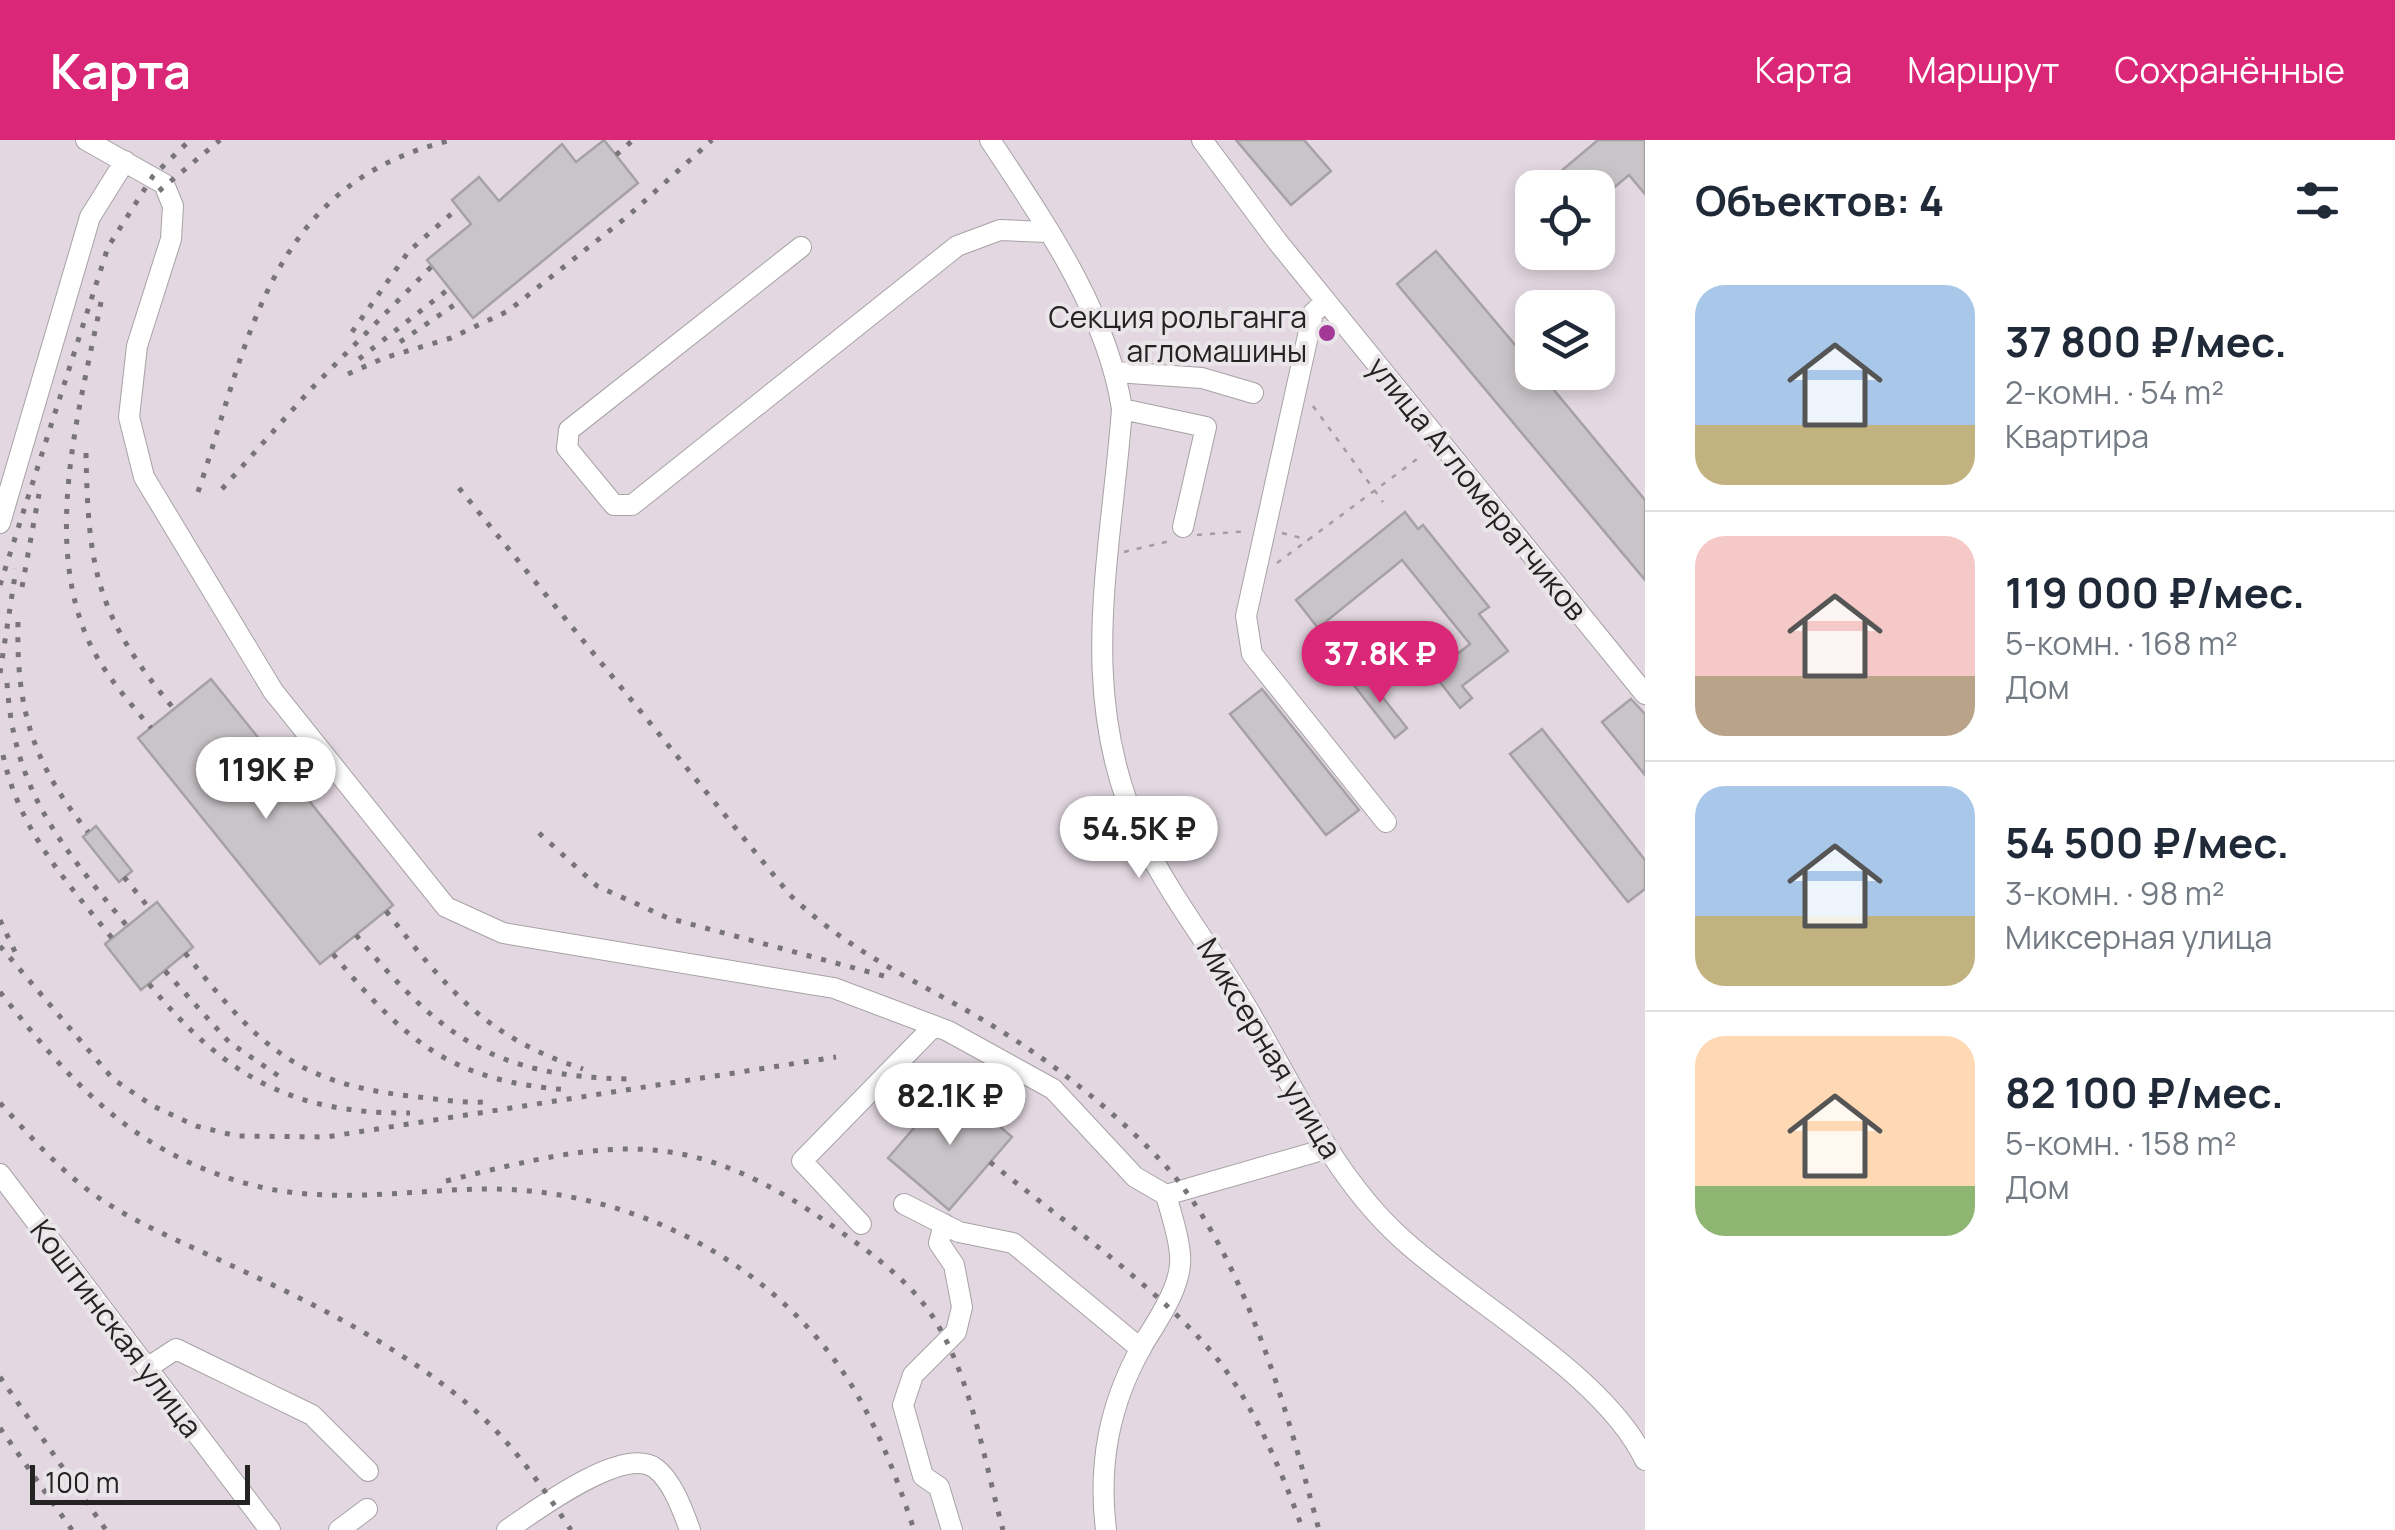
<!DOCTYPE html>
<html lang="ru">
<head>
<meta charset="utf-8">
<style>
	body { margin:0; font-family:Manrope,sans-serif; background:#f2f2f3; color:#1f2937; height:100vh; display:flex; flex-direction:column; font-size:38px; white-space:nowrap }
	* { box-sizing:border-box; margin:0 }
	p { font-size:32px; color:#747a83 }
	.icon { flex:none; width:55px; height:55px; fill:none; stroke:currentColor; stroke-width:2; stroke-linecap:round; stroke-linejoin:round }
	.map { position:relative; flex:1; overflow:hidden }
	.details { display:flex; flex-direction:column; background:#fff; width:750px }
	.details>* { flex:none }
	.controls { position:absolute; left:1515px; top:30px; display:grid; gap:20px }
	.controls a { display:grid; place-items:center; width:100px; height:100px; border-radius:20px; background:#fff; box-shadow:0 5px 15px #0003; font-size:50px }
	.scale { position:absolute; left:30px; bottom:25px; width:220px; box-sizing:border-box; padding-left:10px; border:5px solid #242223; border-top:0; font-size:28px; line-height:35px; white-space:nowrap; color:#242223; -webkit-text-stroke:8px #eae5e9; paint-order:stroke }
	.price { position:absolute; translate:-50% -85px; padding:0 22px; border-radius:35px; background:#fff; color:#222; font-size:32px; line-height:65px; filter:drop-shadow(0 2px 5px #0008) }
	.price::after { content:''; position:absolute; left:50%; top:60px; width:30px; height:22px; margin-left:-15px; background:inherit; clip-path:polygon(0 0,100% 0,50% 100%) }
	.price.selected { background:#db2777; color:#fff }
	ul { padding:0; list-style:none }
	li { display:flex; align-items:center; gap:30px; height:250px; padding:0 50px }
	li+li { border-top:2px solid #e0e1e3 }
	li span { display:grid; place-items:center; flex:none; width:280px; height:200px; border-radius:30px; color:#555 }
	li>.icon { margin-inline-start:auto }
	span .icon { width:120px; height:120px; fill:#fffc; stroke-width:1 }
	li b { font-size:42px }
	h2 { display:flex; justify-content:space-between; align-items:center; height:120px; padding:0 50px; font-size:42px }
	header { display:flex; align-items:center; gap:60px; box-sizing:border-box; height:140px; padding:0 50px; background:#db2777; color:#fff }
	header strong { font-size:48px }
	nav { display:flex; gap:55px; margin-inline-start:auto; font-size:35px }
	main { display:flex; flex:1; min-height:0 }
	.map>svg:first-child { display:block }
</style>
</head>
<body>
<header>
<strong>Карта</strong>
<nav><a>Карта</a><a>Маршрут</a><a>Сохранённые</a></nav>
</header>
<main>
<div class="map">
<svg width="1645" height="1390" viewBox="0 0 1645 1390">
	<rect width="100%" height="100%" fill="#eae5e9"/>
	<path fill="#e3d8e1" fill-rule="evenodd" d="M0 0H1645V1390H0ZM1532 48H1598V112H1532ZM1532 168H1598V232H1532Z"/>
	<path fill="#c9c4c8" stroke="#a6a1a5" stroke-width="2.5" d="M604 0 638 43 473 178 427 120 471 84 452 60 479 37 499 61 562 4 576 22Z
		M1236 0H1304L1331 31 1291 65Z
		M1598 0H1645V54L1629 35 1598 61V48H1541Z
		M1436 111 1532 225V232H1539L1645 360V440L1397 144Z
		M1405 372 1418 389 1423 385 1489 467 1479 474 1508 511 1462 546 1472 558 1460 568 1433 533 1470 504 1402 420 1318 488 1296 460Z
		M1365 535 1407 588 1395 598 1353 544Z
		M211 539 393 765 320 824 138 598Z
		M1262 549 1359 670 1326 695 1230 574Z
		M1631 559 1645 574V635L1602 582Z
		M1542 589 1645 720V749L1628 762 1510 614Z
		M96 686 132 731 119 742 83 697Z
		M157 762 193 807 141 850 105 804Z
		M951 945 1012 997 949 1070 888 1018Z"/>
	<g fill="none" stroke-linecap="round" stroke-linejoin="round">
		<g stroke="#a7a2a6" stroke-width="22">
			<path id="minor" d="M86 0 164 44 173 66 171 99 137 206 129 277 144 337 273 551 446 767 503 793 834 848 948 891 1053 949 1135 1037 1166 1055 1326 1009
				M990 0C1044 82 1107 171 1122 269 1111 419 1074 556 1143 700 1173 762 1220 819 1254 880 1298 955 1335 1038 1401 1098 1471 1163 1604 1234 1645 1320
				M1202 0 1277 101 1645 554
				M801 107 569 290 567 308 614 365H632L957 106 1000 90 1047 92
				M1326 161 1313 173 1246 476 1252 514 1386 682
				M1116 232 1202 238 1253 253
				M1122 269 1206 287 1183 387
				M0 383 90 77 125 21
				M0 1034 270 1390
				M904 1064 959 1092 1013 1103 1141 1209
				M861 1084 802 1021 934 886
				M944 1084 939 1103 954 1125 962 1167 956 1192 913 1235 903 1265 923 1336 939 1347 952 1390
				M147 1228 176 1209 312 1275 368 1331
				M339 1390 367 1369
				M507 1390C535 1371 623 1305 655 1328 672 1340 683 1371 690 1390
				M1106 1390C1098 1324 1109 1265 1142 1206 1157 1181 1183 1145 1180 1115 1179 1096 1171 1074 1166 1055"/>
		</g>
		<path stroke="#a19da0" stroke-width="2.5" stroke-dasharray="5 8" stroke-linecap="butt" d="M1313 266 1383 362
			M1282 393 1309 400
			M1197 395 1249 391
			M1124 412 1170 401
			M1277 423 1421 316"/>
		<use href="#minor" stroke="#fff" stroke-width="20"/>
		<path stroke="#787477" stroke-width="5" stroke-dasharray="5 10" stroke-linecap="butt" d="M616 15 633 0
			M159 51 220 0
			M101 162C80 268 40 404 92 508 107 537 130 563 151 588
			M352 192 409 111 458 68
			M400 202 460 161
			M359 219 450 148
			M348 234 384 218 451 198 508 171 628 76 712 0
			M86 313C88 430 97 477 174 569
			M459 348 790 755C859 821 934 847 1012 898 1065 932 1120 977 1163 1023 1245 1113 1288 1275 1319 1390
			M222 349 311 249 432 126
			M198 352C250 198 269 43 452 0
			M0 445 108 107 153 36 190 0
			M22 447 39 354
			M18 482C16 569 33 624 88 692
			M0 533 16 429
			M7 543C14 652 61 705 127 786
			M3 615C19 690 65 740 112 798
			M539 693 597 746 668 778 884 836
			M124 737 149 768
			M386 771C448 850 485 897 583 929
			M0 780 17 816
			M356 795C441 897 493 937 630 939
			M0 806 113 939 153 966 196 986 237 996 326 997 836 917
			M185 813C256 902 292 943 410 956 436 959 461 963 487 962
			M333 814C405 901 451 942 570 950
			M165 831 229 902 286 941
			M149 844C224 935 290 974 410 973
			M0 852C69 940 127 1007 238 1041 317 1066 399 1051 479 1049 627 1046 778 1121 855 1251 881 1295 898 1341 914 1390
			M0 963C30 996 61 1032 99 1058 139 1085 184 1103 228 1124 313 1163 398 1205 470 1266 511 1301 542 1346 571 1390
			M990 1022C1060 1079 1169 1155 1222 1225 1258 1274 1282 1333 1303 1390
			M446 1041C617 998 690 984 841 1092 878 1118 917 1147 939 1187 973 1247 985 1324 1003 1390
			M0 1237 106 1390
			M0 1288 72 1390"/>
	</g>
	<circle fill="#a33899" stroke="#eae5e9" stroke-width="4" cx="1327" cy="193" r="10"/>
	<g text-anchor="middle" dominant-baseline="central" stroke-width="8" stroke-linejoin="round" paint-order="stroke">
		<g font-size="30" fill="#242223" stroke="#eae5e9" text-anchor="end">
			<text x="1307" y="176">Секция рольганга<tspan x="1307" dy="34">агломашины</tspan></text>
		</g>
		<g font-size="30" fill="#242223" stroke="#eae5e9">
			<text transform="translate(1478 348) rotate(51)">улица Агломератчиков</text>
			<text transform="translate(1270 908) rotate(59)">Миксерная улица</text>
			<text transform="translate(117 1188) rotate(53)">Коштинская улица</text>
		</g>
	</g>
</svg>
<div class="controls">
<a><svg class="icon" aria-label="locate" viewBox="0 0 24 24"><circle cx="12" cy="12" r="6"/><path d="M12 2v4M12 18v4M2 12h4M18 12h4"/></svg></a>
<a><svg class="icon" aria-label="layers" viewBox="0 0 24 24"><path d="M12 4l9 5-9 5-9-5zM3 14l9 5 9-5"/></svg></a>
</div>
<div class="scale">100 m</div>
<b class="price selected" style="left:1380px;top:566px">37.8K ₽</b>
<b class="price" style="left:266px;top:682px">119K ₽</b>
<b class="price" style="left:1139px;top:741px">54.5K ₽</b>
<b class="price" style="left:950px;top:1008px">82.1K ₽</b>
</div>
<section class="details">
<h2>Объектов: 4<svg class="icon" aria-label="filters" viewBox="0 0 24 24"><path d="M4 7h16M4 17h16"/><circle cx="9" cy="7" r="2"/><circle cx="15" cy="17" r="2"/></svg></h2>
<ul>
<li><span style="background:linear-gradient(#a9c7e8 70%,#c2b280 0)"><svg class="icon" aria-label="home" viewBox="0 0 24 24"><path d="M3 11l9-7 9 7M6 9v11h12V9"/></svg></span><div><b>37 800 ₽/мес.</b><p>2-комн. · 54 m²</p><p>Квартира</p></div></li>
<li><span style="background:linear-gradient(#f6c9c9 70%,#b9a48a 0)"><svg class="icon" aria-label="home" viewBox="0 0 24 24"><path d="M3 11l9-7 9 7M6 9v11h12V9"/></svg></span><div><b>119 000 ₽/мес.</b><p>5-комн. · 168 m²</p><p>Дом</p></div></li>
<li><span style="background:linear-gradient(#a9c7e8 65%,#c2b280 0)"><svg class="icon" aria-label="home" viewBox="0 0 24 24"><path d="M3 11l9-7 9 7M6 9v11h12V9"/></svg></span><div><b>54 500 ₽/мес.</b><p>3-комн. · 98 m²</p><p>Миксерная улица</p></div></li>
<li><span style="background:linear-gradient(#ffd9b3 75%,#8fb573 0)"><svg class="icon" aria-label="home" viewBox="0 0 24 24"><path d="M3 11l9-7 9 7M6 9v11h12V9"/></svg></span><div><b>82 100 ₽/мес.</b><p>5-комн. · 158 m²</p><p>Дом</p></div></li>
</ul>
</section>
</main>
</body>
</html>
